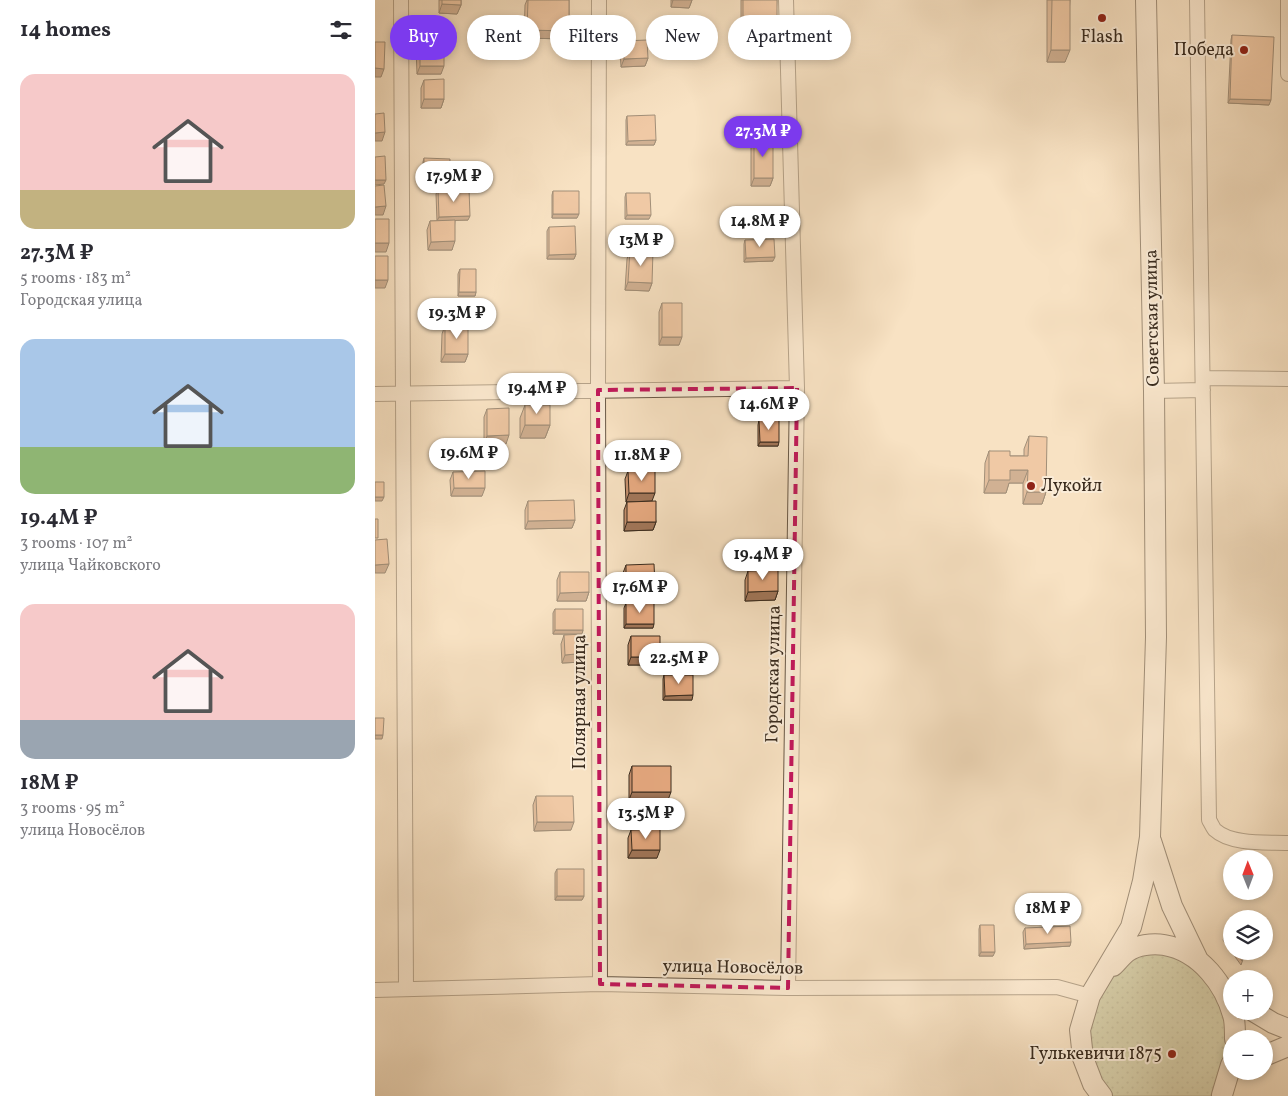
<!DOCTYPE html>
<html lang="en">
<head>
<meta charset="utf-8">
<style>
	body { margin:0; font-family:Vollkorn,serif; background:#f7f7f7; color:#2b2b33; height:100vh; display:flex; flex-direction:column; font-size:19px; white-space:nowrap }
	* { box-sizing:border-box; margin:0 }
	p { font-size:16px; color:#7c7c81 }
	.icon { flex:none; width:28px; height:28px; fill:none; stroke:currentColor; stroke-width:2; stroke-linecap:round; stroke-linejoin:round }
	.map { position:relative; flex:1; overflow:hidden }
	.details { display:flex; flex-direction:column; background:#fff; width:375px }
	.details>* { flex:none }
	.hud { position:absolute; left:15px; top:15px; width:475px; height:45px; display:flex; gap:10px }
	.needle { width:32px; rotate:359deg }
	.controls { position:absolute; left:848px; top:850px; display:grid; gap:10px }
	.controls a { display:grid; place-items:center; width:50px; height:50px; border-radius:50%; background:#fff; box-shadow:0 2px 8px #0003; font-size:25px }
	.price { position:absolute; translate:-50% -42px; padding:0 11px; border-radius:18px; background:#fff; color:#222; font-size:16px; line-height:32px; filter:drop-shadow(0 1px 2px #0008) }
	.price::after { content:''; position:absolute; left:50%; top:30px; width:15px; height:11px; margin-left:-8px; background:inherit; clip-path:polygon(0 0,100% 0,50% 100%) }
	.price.current { background:#7c3aed; color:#fff }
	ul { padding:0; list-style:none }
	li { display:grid; align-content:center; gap:10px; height:265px; padding:0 20px }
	li span { display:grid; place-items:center; height:155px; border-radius:15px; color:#555 }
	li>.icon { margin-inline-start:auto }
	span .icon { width:90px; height:90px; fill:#fffc; stroke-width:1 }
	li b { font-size:21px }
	h2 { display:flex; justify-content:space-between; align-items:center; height:60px; padding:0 20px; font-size:21px }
	.chip { padding:0 18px; border-radius:22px; background:#fff; box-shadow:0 2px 8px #0003; font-size:18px; line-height:45px }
	.chip.current { background:#7c3aed; color:#fff }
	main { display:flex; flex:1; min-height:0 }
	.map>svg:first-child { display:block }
</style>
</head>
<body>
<main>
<section class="details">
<h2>14 homes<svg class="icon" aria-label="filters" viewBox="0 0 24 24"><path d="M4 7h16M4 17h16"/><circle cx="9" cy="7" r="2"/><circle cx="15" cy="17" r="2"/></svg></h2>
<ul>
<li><span style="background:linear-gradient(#f6c9c9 75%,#c2b280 0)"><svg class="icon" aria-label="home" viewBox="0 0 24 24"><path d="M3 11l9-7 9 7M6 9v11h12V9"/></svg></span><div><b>27.3M ₽</b><p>5 rooms · 183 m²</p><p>Городская улица</p></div></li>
<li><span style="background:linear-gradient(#a9c7e8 70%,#8fb573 0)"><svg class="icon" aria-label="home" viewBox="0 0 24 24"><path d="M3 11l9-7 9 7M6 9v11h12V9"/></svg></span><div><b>19.4M ₽</b><p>3 rooms · 107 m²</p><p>улица Чайковского</p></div></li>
<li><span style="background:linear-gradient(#f6c9c9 75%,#9aa5b1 0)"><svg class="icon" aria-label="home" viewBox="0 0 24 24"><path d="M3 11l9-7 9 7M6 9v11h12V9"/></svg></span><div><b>18M ₽</b><p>3 rooms · 95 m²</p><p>улица Новосёлов</p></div></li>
</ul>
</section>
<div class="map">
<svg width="913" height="1096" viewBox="0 0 913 1096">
	<defs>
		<pattern id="grass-dots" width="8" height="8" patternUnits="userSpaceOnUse" patternTransform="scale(1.25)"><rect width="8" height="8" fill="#b8c498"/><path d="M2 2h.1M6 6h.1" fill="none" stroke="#979f7b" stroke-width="1.8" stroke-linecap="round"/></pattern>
	</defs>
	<rect width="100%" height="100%" fill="#f8e2c3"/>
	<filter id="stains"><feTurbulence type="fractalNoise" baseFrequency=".004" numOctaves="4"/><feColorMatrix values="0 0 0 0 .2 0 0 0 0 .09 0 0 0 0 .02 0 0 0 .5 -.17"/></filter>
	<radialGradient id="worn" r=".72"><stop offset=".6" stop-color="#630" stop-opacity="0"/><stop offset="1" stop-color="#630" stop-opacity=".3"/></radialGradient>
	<path fill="url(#grass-dots)" stroke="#78785b" d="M773 952C782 954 792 954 800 957 812 962 835 984 841 996 848 1007 858 1043 856 1055 853 1070 844 1084 835 1096H734L725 1083 711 1041 725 994 741 973 758 959Z"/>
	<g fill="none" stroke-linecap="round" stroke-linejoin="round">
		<g stroke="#695947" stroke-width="16">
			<path id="street" d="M26 0 31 989
				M224 0 223 390 225 984
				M411 0 422 388 413 988
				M822 0 834 820C836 823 838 828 840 830 856 845 893 842 913 843
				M913 0V74
				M828 378 913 379
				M779 391 828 390
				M0 394 422 388
				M0 990 225 984 413 988 682 987 715 996"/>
		</g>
		<g stroke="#392b1e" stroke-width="22">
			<path id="secondary" d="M776 841 797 906 823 960
				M738 966C743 961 747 956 752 952 761 945 778 943 789 945 825 951 851 985 859 1019 860 1025 860 1033 860 1039
				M878 1011 898 1023 913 1029
				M889 1056 913 1046
				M847 1095 856 1065
				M727 1096 718 1084 708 1058 705 1030 715 996 756 927 768 881 775 837 781 637 779 391 771 0"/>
		</g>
		<use href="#street" stroke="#faecd8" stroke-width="14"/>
		<use href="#secondary" stroke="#faecd8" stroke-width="20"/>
	</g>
	<path fill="#c7926f" stroke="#392b1e" d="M64 0H86V5L82 14 64 13Z
		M152 0H194V31L191 39 149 38 150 5Z
		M296 0H317L314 8 296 7Z
		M366 0H402L400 31H366Z
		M672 0H695L690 62H672Z
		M857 35 894 105 853 103 856 40Z
		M45 39 66 74H42L41 48Z
		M248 41 273 58 270 66 246 67 245 49Z
		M49 80 69 99 66 108H46V88Z
		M252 116 281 140 279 145H251V120Z
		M379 138 398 178 395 186H376V146Z
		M49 158 74 180 73 184 48 183V162Z
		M63 190 93 220H80L77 250H53L52 230 55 221H62L61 194Z
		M178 191 202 218H177V195Z
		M251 193 274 219H250V197Z
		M174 227 201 254 199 259H172V231Z
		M370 240 398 261 369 262V244Z
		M255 250 277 283 274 291 250 290 252 259Z
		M85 269 101 292 100 296H83V274Z
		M287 303 304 345H284V312Z
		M70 325 93 354 90 362H66L67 334Z
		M150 405 175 425 170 438H145V418Z
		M112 409 131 444H109V417Z
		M384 420 403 446H383V425Z
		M654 436 671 492 667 504H648V483H634L631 493H609L610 463 614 451 635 456H649V449Z
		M253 471 277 501 281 522 278 530 249 531V510L252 502H251L250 479Z
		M78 472 107 496H76L75 480Z
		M153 501 200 520 197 528 150 529V510Z
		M251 565 280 585 277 594H248V573Z
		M373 571 403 591 400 600 370 601V580Z
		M185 572 214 592 211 601H182V580Z
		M251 603 278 628H249V608Z
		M180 609 208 630 207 634H178V613Z
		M189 635 208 662 187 663 186 644Z
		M256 636 282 665H253V645Z
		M289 675 317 700H288V679Z
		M257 766 293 800H254V775Z
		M161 796 196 830 159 831 158 805Z
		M254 804 281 828H253V808Z
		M256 830 282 858H253V838Z
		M182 869 209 896 207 900H180V873Z
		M856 922V951H871L866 965 848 940Z
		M605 925 618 956H604V929Z
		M650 928 695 946 649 949 648 932Z"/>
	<path fill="#a2775a" stroke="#392b1e" d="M298 0H317L314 8 296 7Z
		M67 4 86 5 82 14 64 13Z
		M368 26H402L400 31H366Z
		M152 30 194 31 191 39 149 38Z
		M676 50H695L690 62H672Z
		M273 58 270 66 246 67 249 59Z
		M45 66H69L66 74H42Z
		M0 68 9 69 6 77H0Z
		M49 99H69L66 108H46Z
		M855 99 896 100 894 105 853 103Z
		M10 132 7 141H0V133Z
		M281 140 279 145H251L253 141Z
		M379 178H398L395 186H376Z
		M49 179 74 180 73 184 48 183Z
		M0 180H11L9 184 0 185Z
		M11 206 8 215H0V207Z
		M178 214H204L202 218H177Z
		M252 215H276L274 219H250Z
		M95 216 93 220 62 221 64 217Z
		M80 241 77 250H53L56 242Z
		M0 243H14L11 252H0Z
		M201 254 199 259H172L174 255Z
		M400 257 398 261 369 262 371 258Z
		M0 280H13L10 288H0Z
		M253 282 277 283 274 291 250 290Z
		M84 292H101L100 296H83Z
		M287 337H307L304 345H284Z
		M70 354H93L90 362H66Z
		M150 425H175L170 438H145Z
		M134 435 131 444H109L112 436Z
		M385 442H404L403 446H383Z
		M635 470H653L648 483H634L631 493H609L614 480Z
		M79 488H110L107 496H76Z
		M652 492H671L667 504H648Z
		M254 493H280L277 501 251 502Z
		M0 497H9L7 501H0Z
		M200 520 197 528 150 529 153 521Z
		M252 522H281L278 530 249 531Z
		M14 564 10 573H0V565Z
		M251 585H280L277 594H248Z
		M403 591 400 600 370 601 373 592Z
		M214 592 211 601H182L185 593Z
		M251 624H279L278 628H249Z
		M180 630H208L207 634H178Z
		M211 653 208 662 187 663 190 655Z
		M256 657H285L282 665H253Z
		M318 695 317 700H288L290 696Z
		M0 735H8L7 739H0Z
		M257 792H296L293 800H254Z
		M162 822H199L196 830 159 831Z
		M254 824H283L281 828H253Z
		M257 850H285L282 858H253Z
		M182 896H209L207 900H180Z
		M696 942 695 946 649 949 651 944Z
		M606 952H620L618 956H604Z"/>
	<path fill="#e7aa81" stroke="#392b1e" d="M67 0H86V5L67 4Z
		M153 0H194V31L152 30Z
		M368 0H402V26H368Z
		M677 0H695V50H676Z
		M857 35 899 37 896 100 855 99Z
		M45 39H69V66H45Z
		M272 40 273 58 249 59 248 41Z
		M0 42H10L9 69 0 68Z
		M69 79V99H49V80Z
		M9 113 10 132 0 133V114Z
		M280 115 281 140 253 141 252 116Z
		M379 138H398V178H379Z
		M10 156 11 180H0V157Z
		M49 158 75 159 74 180 49 179Z
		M9 185 11 206 0 207V186Z
		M94 189 95 216 64 217 63 190Z
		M178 191H204V214H178Z
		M251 193H275L276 215H252Z
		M0 219H14V243H0Z
		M80 220V241L56 242 55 221Z
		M200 226 201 254 174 255V227Z
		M399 239 400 257 371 258 370 240Z
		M255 250 278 251 277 283 253 282Z
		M0 256H13V280H0Z
		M85 269H101V292H84Z
		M287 303H307V337H287Z
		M70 325H93V354H70Z
		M150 405H175V425H150Z
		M134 408V435L112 436V409Z
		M384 420H404V442H385Z
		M654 436 672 437 671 492H652L653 470H635V480H614V451H635V456H653Z
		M280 470V493H254L253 471Z
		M110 471V488H79L78 472Z
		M0 482H9V497H0Z
		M199 500 200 520 153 521V501Z
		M281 501V522H252V502Z
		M0 519H3V538H0Z
		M12 539 14 564 0 565V540Z
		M279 564 280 585H251V565Z
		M403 570V591L373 592V571Z
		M185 572H214V592L185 593Z
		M251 603H279V624H251Z
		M180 609H208V630H180Z
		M210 634 211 653 190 655 189 635Z
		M256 636H285V657H256Z
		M289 675H318V695L290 696Z
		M0 718H9L8 735H0Z
		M257 766H296V792H257Z
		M161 796H198L199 822H162Z
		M283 803V824H254V804Z
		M285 829V850H257L256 830Z
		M182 869H209V896H182Z
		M856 922V946L849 936Z
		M605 925H619L620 952H606Z
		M695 926 696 942 651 944 650 928Z
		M860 951H871L867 961Z"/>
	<path d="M0 0H913V1096H0ZM422 388 413 988 225 984 223 390Z" fill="#f8e2c3" fill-opacity=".55" fill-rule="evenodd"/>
	<path fill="none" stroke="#c2185b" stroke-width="4" stroke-dasharray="10 6" stroke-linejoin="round" d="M422 388 413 988 225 984 223 390Z"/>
	<g fill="#8f2418" stroke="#faecd8" stroke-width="2">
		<circle cx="727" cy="18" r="5"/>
		<circle cx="869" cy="50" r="5"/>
		<circle cx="656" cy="486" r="5"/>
		<circle cx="797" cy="1054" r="5"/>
	</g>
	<g text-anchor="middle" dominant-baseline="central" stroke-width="4" stroke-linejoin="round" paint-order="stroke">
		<g font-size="18" fill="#392b1e" stroke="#faecd8" text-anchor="end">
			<text x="727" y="37" text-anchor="middle">Flash</text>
			<text x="859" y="50">Победа</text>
			<text x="666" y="486" text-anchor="start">Лукойл</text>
			<text x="787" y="1054">Гулькевичи 1875</text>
		</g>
		<g font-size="18" fill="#392b1e" stroke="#faecd8">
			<text transform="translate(778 318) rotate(-91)">Советская улица</text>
			<text transform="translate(399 674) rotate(-89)">Городская улица</text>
			<text transform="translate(205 702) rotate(-90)">Полярная улица</text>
			<text transform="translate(358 968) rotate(1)">улица Новосёлов</text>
		</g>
	</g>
	<rect width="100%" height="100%" filter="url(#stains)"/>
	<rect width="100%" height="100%" fill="url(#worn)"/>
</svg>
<div class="controls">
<a><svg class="needle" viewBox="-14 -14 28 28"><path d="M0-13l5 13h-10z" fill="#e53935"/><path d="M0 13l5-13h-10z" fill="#7c7c81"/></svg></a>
<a><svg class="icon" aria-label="layers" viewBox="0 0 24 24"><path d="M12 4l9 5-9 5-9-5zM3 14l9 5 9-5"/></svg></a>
<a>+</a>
<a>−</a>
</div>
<b class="price current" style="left:388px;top:158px">27.3M ₽</b>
<b class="price" style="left:79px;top:203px">17.9M ₽</b>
<b class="price" style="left:385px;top:248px">14.8M ₽</b>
<b class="price" style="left:266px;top:267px">13M ₽</b>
<b class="price" style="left:82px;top:340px">19.3M ₽</b>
<b class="price" style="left:162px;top:415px">19.4M ₽</b>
<b class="price" style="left:394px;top:431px">14.6M ₽</b>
<b class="price" style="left:94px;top:480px">19.6M ₽</b>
<b class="price" style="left:267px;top:482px">11.8M ₽</b>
<b class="price" style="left:388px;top:581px">19.4M ₽</b>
<b class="price" style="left:265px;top:614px">17.6M ₽</b>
<b class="price" style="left:304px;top:685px">22.5M ₽</b>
<b class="price" style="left:271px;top:840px">13.5M ₽</b>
<b class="price" style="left:673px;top:935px">18M ₽</b>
<div class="hud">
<a class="chip current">Buy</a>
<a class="chip">Rent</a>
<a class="chip">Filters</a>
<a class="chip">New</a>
<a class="chip">Apartment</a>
</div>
</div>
</main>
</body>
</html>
